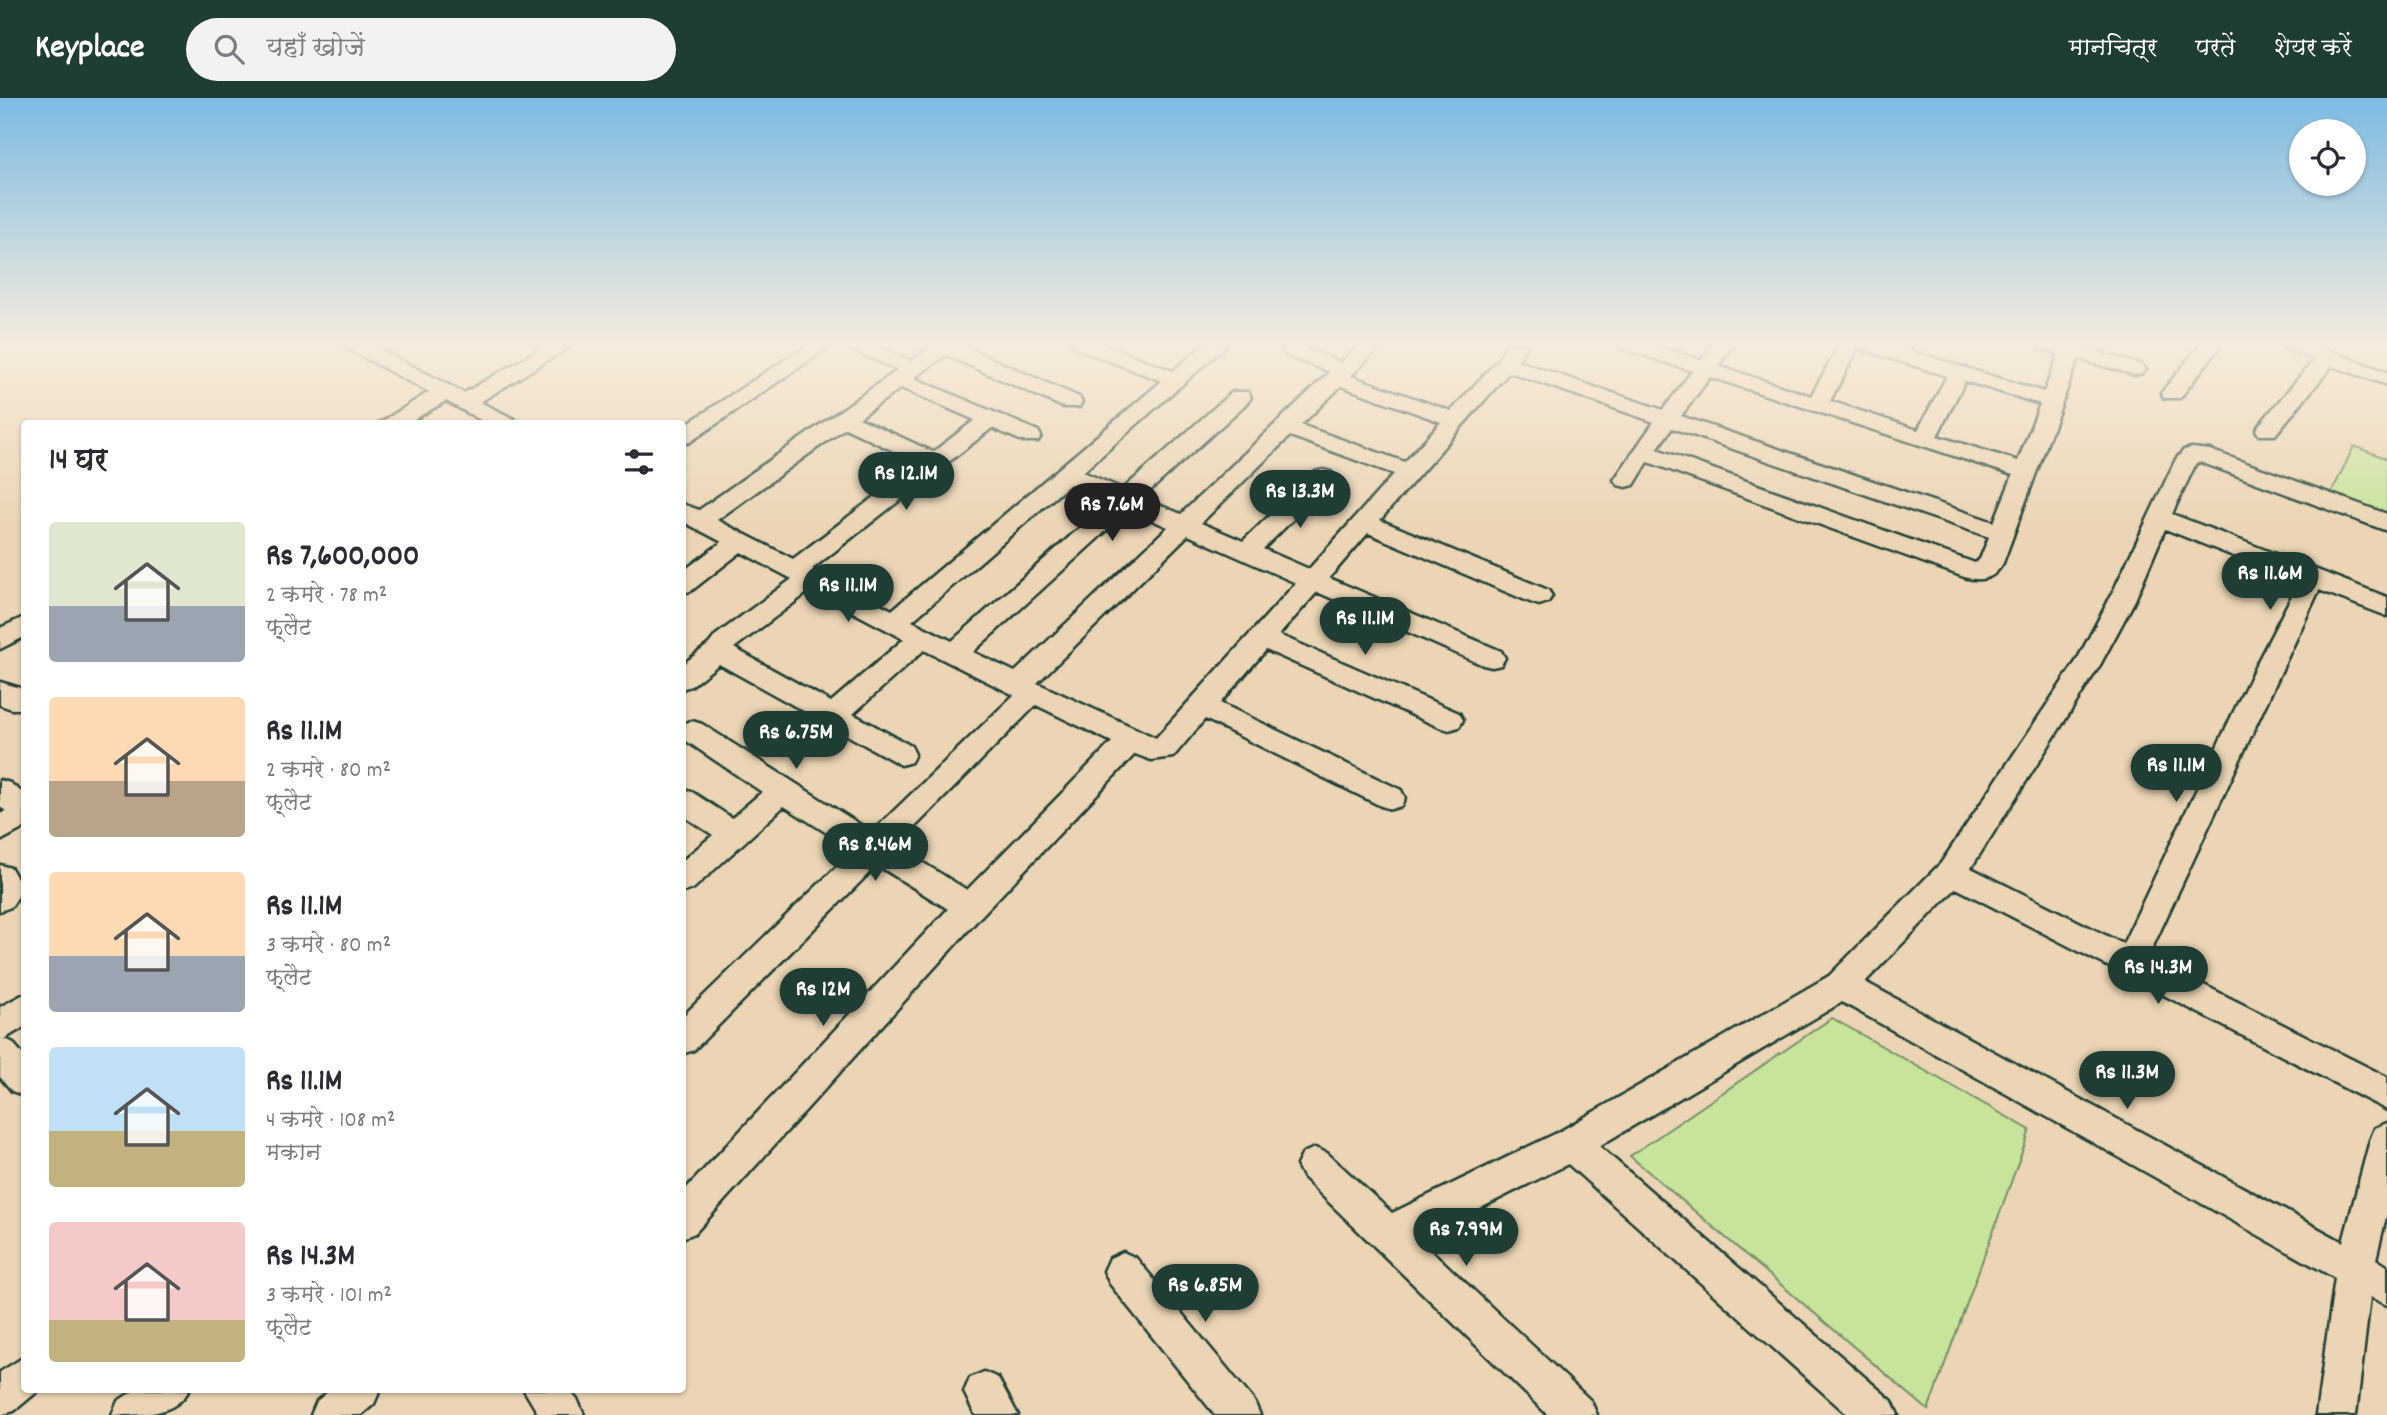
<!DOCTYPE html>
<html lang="hi">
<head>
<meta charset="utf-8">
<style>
	body { margin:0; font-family:Dekko,"Playpen Sans Deva",sans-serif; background:#f2f2f3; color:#2b2b33; height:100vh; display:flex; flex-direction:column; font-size:26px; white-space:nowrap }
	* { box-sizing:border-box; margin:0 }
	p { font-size:23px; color:#7c7c81 }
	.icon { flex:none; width:38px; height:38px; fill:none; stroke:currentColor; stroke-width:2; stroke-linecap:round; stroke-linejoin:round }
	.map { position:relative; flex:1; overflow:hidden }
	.panel { position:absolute; left:21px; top:322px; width:665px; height:973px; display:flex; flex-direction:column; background:#fff; border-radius:7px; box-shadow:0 2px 5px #0004 }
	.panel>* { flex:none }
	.fabs { position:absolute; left:2289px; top:21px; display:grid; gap:14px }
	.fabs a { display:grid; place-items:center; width:77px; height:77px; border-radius:50%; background:#fff; box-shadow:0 2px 5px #0004; font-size:35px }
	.price { position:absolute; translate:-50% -60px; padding:0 16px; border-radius:24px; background:#1f3d34; color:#fff; font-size:23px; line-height:46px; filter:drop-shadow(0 2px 4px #0008) }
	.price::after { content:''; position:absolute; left:50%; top:42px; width:21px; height:16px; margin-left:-10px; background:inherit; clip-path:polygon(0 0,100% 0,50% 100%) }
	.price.selected { background:#222; color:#fff }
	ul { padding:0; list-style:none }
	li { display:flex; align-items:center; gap:21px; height:175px; padding:0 28px }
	li span { display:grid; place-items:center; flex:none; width:196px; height:140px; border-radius:7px; color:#555 }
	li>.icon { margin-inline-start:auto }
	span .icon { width:84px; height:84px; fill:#fffc; stroke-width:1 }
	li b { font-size:30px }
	h2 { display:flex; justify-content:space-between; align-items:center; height:84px; padding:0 28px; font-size:30px }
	header { display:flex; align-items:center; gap:42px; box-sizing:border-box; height:98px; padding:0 35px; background:#1f3d34; color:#fff }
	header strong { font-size:33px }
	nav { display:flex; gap:38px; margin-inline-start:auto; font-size:24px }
	.search { width:490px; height:63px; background:#f2f2f3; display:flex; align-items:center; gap:18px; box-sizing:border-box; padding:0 24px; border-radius:38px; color:#7c7c81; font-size:26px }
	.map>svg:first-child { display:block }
</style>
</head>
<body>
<header>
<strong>Keyplace</strong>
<div class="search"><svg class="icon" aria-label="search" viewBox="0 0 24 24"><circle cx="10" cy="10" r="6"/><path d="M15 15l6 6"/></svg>यहाँ खोजें</div>
<nav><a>मानचित्र</a><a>परतें</a><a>शेयर करें</a></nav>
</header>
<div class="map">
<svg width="2387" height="1317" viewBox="0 0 2387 1317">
	<rect width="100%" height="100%" fill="#ebd5b4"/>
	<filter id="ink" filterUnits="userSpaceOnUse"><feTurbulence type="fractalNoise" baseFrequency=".0143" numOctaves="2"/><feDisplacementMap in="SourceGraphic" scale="14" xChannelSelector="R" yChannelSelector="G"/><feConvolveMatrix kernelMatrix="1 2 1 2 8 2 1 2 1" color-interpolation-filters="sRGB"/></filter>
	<g filter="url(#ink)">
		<path fill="#c8e49b" stroke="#749068" stroke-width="2" d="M2354 348 2387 361V421L2329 400Z
			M1832 920 2030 1032 1928 1312 1630 1058Z"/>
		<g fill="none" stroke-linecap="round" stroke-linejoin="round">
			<g stroke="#1f3d34" stroke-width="5">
				<path id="minor" d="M343 246H369L464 295 549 246H574L480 304 514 321 517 326H488L446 303 406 326H378L429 294 346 250Z
					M809 246H833L690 344 682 346V329Z
					M845 246H873L911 263 934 246H958L1079 299 1082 304 1079 309H1063L946 257 914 280 1038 333 1041 338 1038 343H1022L992 330 812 471 892 512 1162 283 1075 250 1072 246H1102L1173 273 1205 246H1228L1083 374 1123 391 1232 294H1248L1251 299 1248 304 1142 400 1181 416 1330 274 1287 258 1282 252 1286 246H1307L1304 251 1341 264 1360 246H1382L1351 278 1451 313 1498 262 1507 246H1527L1518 263 1663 312 1692 273 1621 250 1618 246H1650L1701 262 1713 246H1734L1718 268 1811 298 1840 246H1888L2044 294 2059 256 2040 250 2037 246H2083L2082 249 2142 267 2146 271 2142 275 2135 277 2078 261 2003 465C1994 481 1982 484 1964 479L1648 364 1634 387 1626 389 1618 387 1614 382 1654 324 1509 274 1380 422 1548 492 1552 498 1548 504 1539 507 1530 504 1368 435 1329 480 1501 553 1505 560 1501 567 1492 569 1483 567 1317 494 1279 537 1459 615 1463 622 1459 629 1449 632 1439 629 1266 552 1220 605 1401 692 1405 700 1401 708 1391 711 1381 708 1205 621 1173 659 1151 662 1135 656 981 818 695 1135 682 1140V1095L948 811 877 767 694 952 682 956V919L854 752 784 708 693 791 682 794V763L713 737 682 717V691L692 694 732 720 762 694 682 640V626L692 623 702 626 872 734 1014 597 924 552 853 616 911 648 915 656 911 664 901 667 719 566 691 588 682 591V567L709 546 716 537 792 481 741 454 691 493 682 495V474L722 444 682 423V406L699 412 898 272 848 250ZM1858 250 1947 278 1918 332 1830 303ZM1710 279 2013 377 1994 424 1681 318ZM1965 283 2040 306 2018 363 1937 338ZM1341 288 1441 324 1405 364 1301 327ZM901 290 975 322 933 354 859 320ZM845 330 919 365 793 461 717 422ZM1672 330 1989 439 1980 461 1975 465 1657 351ZM1290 338 1394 376 1309 471 1263 451 1331 384 1334 379 1331 374 1323 372 1315 374 1243 443 1201 425ZM1070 386 1110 403 952 543 912 523ZM1129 412 1168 429 1015 574 973 554ZM1188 437 1296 485 1156 640 1037 585ZM811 492 904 541 831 604 734 550ZM1036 607 1112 644 967 792 896 748Z
					M2201 246H2222L2180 300H2164L2161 295Z
					M2280 246H2310L2387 274V287L2332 268 2275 337H2259L2256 332 2259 327 2314 262 2283 250Z
					M2192 350 2210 352 2387 416V433L2200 364 2196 365 2172 416 2387 499V518L2319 492 2148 859 2387 979V1012L1956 790 1865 884 2343 1144 2370 1042 2375 1030 2387 1025V1115L2376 1161 2387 1168V1207L2370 1199 2356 1317H2316L2335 1180 1842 904 1599 1048 1892 1303 1898 1317H1848L1568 1066 1419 1141 1591 1303 1597 1317H1548L1303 1079 1297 1067 1303 1055 1315 1050 1327 1055 1392 1115 1559 1034 1829 878 1941 765 2077 562 2109 502 2176 361 2184 352ZM2165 431 2299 484 2255 569 2123 846 1971 770 2100 567 2135 502Z
					M24 519V539L0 551V530Z
					M0 584 24 591V611H12L0 607Z
					M0 682 10 685 24 696V730L0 743V716L6 713 0 709Z
					M0 767 11 770 23 791 11 809 0 813Z
					M24 896V929L4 941 12 944 24 958V998L12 993 0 979V909Z
					M1123 1154 1136 1160 1254 1303 1260 1317H1215L1110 1186 1104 1173 1110 1160Z
					M24 1259V1292L38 1293 14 1313 0 1317V1274Z
					M984 1274 998 1280 1018 1317H975L964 1294 970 1280Z
					M135 1292H189C175 1317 144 1317 112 1317L118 1303Z
					M330 1292H380L374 1306 361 1317H311L317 1303Z
					M524 1292H569L578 1303 584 1317H539Z"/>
			</g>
			<use href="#minor" fill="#ebd5b4" fill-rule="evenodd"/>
		</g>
	</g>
	<linearGradient id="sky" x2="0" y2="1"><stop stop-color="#7cbbe3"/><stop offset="0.57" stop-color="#f6ecdd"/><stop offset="1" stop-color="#f6ecdd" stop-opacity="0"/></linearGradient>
	<rect width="2387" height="431" fill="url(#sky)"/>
</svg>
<div class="fabs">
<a><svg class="icon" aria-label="locate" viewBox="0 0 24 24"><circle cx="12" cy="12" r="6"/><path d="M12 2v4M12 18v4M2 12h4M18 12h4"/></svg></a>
</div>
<b class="price" style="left:906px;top:414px">Rs 12.1M</b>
<b class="price" style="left:1300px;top:432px">Rs 13.3M</b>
<b class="price selected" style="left:1112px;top:445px">Rs 7.6M</b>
<b class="price" style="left:2270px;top:514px">Rs 11.6M</b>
<b class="price" style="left:848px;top:526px">Rs 11.1M</b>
<b class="price" style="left:1365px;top:559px">Rs 11.1M</b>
<b class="price" style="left:796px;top:673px">Rs 6.75M</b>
<b class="price" style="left:2176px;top:706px">Rs 11.1M</b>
<b class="price" style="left:875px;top:785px">Rs 8.46M</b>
<b class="price" style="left:2158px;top:908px">Rs 14.3M</b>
<b class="price" style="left:823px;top:930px">Rs 12M</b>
<b class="price" style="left:2127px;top:1013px">Rs 11.3M</b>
<b class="price" style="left:1466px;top:1170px">Rs 7.99M</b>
<b class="price" style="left:1205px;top:1226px">Rs 6.85M</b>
<section class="panel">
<h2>14 घर<svg class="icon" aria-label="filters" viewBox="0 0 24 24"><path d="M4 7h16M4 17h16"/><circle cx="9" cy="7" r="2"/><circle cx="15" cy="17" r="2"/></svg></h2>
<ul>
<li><span style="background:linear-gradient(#dfe7d0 60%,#9aa5b1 0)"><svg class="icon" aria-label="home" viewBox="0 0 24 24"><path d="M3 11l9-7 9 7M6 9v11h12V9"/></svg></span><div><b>Rs 7,600,000</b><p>2 कमरे · 78 m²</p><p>फ़्लैट</p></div></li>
<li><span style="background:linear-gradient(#ffd9b3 60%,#b9a48a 0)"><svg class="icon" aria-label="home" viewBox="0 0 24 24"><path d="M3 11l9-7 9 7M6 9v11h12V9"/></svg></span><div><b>Rs 11.1M</b><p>2 कमरे · 80 m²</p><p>फ़्लैट</p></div></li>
<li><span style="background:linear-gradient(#ffd9b3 60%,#9aa5b1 0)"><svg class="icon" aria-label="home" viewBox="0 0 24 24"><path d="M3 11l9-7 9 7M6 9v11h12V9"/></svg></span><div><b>Rs 11.1M</b><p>3 कमरे · 80 m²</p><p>फ़्लैट</p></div></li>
<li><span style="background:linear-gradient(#bfe0f5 60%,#c2b280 0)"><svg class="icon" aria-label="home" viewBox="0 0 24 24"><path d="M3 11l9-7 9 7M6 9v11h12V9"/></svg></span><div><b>Rs 11.1M</b><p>4 कमरे · 108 m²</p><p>मकान</p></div></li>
<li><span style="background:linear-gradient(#f6c9c9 70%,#c2b280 0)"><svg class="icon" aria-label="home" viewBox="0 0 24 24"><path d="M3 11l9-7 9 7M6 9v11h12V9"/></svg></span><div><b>Rs 14.3M</b><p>3 कमरे · 101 m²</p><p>फ़्लैट</p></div></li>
</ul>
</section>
</div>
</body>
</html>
